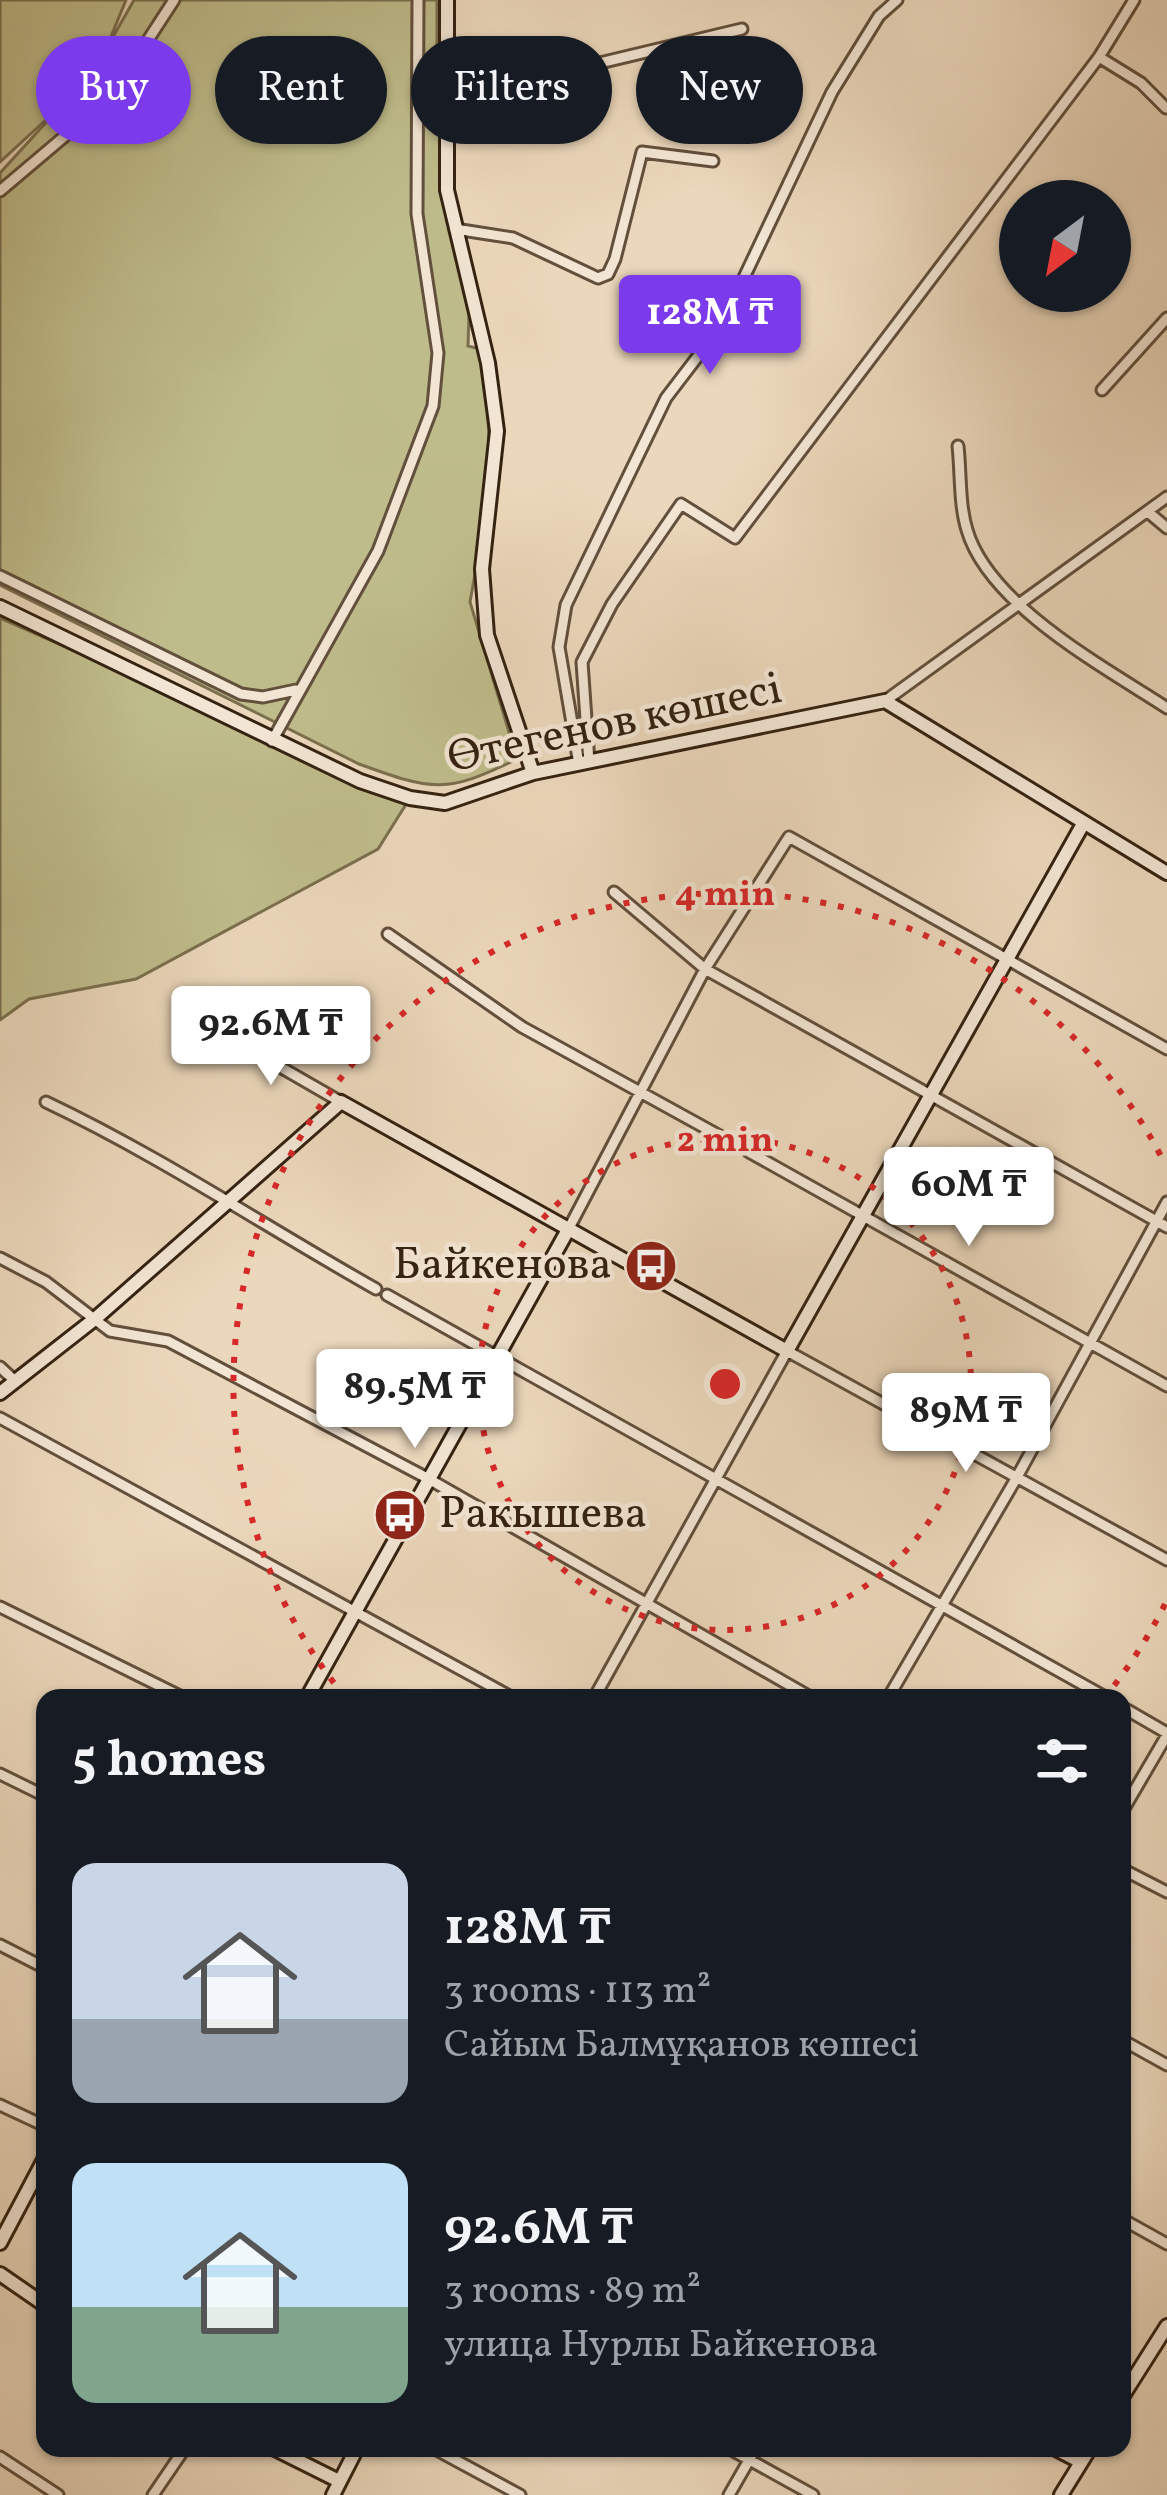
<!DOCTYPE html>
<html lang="en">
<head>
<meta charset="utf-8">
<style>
	body { margin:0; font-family:Vollkorn,serif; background:#20242c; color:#f1f3f6; height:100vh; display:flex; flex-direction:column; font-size:45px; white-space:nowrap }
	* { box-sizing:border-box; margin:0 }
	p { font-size:39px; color:#9ea1a6 }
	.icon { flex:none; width:66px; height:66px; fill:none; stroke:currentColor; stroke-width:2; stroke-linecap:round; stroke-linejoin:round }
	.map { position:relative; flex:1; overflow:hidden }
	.side { position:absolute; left:36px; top:1689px; width:1095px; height:768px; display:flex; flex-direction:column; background:#171b24; border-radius:24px; box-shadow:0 3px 9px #0004 }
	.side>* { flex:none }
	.hud { position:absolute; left:36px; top:36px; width:1095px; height:108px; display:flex; gap:24px }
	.needle { width:78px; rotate:212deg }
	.buttons { position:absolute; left:999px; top:180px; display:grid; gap:24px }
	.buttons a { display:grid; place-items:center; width:132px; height:132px; border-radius:50%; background:#171b24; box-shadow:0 3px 9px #0004; font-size:60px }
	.price { position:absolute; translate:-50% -102px; padding:0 27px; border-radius:12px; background:#fff; color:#222; font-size:39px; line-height:78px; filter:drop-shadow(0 3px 6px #0008) }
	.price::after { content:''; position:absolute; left:50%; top:72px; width:36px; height:27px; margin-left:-18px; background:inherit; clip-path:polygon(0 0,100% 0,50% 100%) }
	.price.active { background:#7c3aed; color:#fff }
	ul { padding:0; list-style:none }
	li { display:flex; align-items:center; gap:36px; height:300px; padding:0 36px }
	li span { display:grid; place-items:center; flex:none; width:336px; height:240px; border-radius:24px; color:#555 }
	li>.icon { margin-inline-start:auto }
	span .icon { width:144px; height:144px; fill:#fffc; stroke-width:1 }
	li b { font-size:51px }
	h2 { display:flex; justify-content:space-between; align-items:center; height:144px; padding:0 36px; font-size:51px }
	.chip { padding:0 42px; border-radius:54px; background:#171b24; box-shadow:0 3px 9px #0004; font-size:42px; line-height:108px }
	.chip.active { background:#7c3aed; color:#fff }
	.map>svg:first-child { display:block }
</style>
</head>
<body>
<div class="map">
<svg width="1167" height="2495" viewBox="0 0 1167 2495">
	<rect width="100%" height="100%" fill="#ebd7bb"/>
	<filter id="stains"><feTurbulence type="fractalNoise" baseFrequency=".00167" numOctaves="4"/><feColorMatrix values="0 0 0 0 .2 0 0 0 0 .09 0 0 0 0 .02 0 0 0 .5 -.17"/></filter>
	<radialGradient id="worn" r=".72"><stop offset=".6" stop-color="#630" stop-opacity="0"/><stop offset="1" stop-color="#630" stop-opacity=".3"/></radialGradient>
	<path fill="#bfbc8b" stroke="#7a6f4e" stroke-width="3" d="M0 0H126L105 51 134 0H437V111L470 286 468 346 485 350 491 485 470 602 517 759C446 794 433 791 359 764L0 585V173L63 104 0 162Z
		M0 618 410 798 378 849 136 979 29 999 0 1020Z"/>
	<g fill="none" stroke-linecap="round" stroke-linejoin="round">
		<g stroke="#624f3c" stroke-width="15">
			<path id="street" d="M1099 57 1141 83 1166 108
				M445 100 742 29
				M0 191 111 97 174 0
				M455 229 513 238 598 278 608 274 615 259 642 152 713 161
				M1102 390 1167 318
				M958 446C961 473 959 504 967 530 989 605 1104 667 1167 708
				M1148 512 1167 528
				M0 576 241 694 263 697 296 690
				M885 701 1167 497
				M272 741 378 551 433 406 438 353 417 214 418 0
				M589 762 582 662 612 604 681 504 735 538 1099 57 1134 0
				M579 764 559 647 566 605 666 398 721 326 832 92 879 16 897 0
				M614 892 705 969 1167 1227
				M388 934 522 1027 729 1141
				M223 1034 341 1102
				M46 1102C160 1156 266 1227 376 1289
				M749 1152 1167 1386
				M569 1228 705 969 789 837 1167 1049
				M0 1258 46 1282 110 1331 168 1341 427 1478 812 1698
				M387 1295 1107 1698
				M0 1367 15 1381
				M0 1418 513 1698
				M0 1607 184 1698
				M594 1698 787 1351 1167 1560
				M888 1698 1017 1477 1167 1202
				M1122 1707 1167 1733
				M0 1774 45 1796
				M1122 1812 1167 1735
				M1122 1869 1167 1892
				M0 1945 45 1968
				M1122 2040 1167 2065
				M0 2105 45 2126
				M1122 2219 1167 2244
				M433 2448 520 2495
				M728 2448 813 2495
				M0 2457 58 2495
				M153 2495 185 2448
				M729 2495 756 2448"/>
		</g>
		<g stroke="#342211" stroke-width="18">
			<path id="secondary" d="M447 0V190L488 363 497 431 482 569 487 635 533 773
				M0 607 360 781 410 798 445 803 533 773 885 701 1167 873
				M0 1393 96 1318 341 1102 787 1351 1083 824
				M307 1698 569 1228
				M0 2243 45 2158
				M0 2274 45 2305
				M1122 2397 1167 2326
				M273 2448 339 2481
				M1054 2448 1081 2462
				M333 2495 357 2448
				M1061 2495 1090 2448"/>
		</g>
		<use href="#street" stroke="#f2e5d3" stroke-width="9"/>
		<use href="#secondary" stroke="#f2e5d3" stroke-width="12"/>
	</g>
	<g fill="none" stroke="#d62828" stroke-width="6" stroke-dasharray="6 12">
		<circle cx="725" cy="1384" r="246"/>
		<path d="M1165 1604A492 492 0 0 1 1105 1697M345 1697A492 492 0 1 1 1165 1164"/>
	</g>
	<defs>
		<g id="bus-disc" transform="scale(2.7)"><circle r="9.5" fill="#8f2418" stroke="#f2e5d3"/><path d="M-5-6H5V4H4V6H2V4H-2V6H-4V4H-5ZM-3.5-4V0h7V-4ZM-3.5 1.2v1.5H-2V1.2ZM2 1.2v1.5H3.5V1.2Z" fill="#fff"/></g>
	</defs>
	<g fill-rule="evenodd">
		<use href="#bus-disc" x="651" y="1266"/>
		<use href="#bus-disc" x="400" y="1515"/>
	</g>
	<g text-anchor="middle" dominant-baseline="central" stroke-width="9" stroke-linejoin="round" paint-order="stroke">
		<g font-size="45" fill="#342211" stroke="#f2e5d3">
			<text transform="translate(615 725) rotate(-12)">Өтегенов көшесі</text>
		</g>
		<g font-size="45" fill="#342211" stroke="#f2e5d3" text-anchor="end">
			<text x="612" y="1266">Байкенова</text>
			<text x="439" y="1515" text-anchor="start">Ракышева</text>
		</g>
	</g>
	<circle cx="725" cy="1384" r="18" fill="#d62828" stroke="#f2e5d3" stroke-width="6"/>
	<g font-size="36" text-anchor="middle" font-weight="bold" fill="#d62828" stroke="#f2e5d3" stroke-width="9" stroke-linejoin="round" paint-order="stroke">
		<text x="725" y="905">4 min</text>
		<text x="725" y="1151">2 min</text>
	</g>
	<rect width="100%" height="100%" filter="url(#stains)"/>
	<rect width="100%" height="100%" fill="url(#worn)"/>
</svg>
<div class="buttons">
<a><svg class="needle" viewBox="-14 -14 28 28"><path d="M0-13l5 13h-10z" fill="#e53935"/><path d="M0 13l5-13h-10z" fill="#9ea1a6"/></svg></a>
</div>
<b class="price active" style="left:710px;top:377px">128M ₸</b>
<b class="price" style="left:271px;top:1088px">92.6M ₸</b>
<b class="price" style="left:969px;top:1249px">60M ₸</b>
<b class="price" style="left:415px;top:1451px">89.5M ₸</b>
<b class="price" style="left:966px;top:1475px">89M ₸</b>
<div class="hud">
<a class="chip active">Buy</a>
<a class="chip">Rent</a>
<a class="chip">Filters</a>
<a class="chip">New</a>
</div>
<section class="side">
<h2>5 homes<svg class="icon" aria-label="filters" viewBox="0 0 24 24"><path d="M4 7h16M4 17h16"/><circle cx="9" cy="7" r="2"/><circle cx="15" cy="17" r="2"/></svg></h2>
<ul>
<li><span style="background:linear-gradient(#c9d6e8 65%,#9aa5b1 0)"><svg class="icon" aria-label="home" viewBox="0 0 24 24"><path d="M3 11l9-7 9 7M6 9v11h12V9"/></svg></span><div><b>128M ₸</b><p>3 rooms · 113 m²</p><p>Сайым Балмұқанов көшесі</p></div></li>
<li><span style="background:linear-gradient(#bfe0f5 60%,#7fa58c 0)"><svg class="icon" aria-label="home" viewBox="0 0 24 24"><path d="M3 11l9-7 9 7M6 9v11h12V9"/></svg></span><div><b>92.6M ₸</b><p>3 rooms · 89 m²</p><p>улица Нурлы Байкенова</p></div></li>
</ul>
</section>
</div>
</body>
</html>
